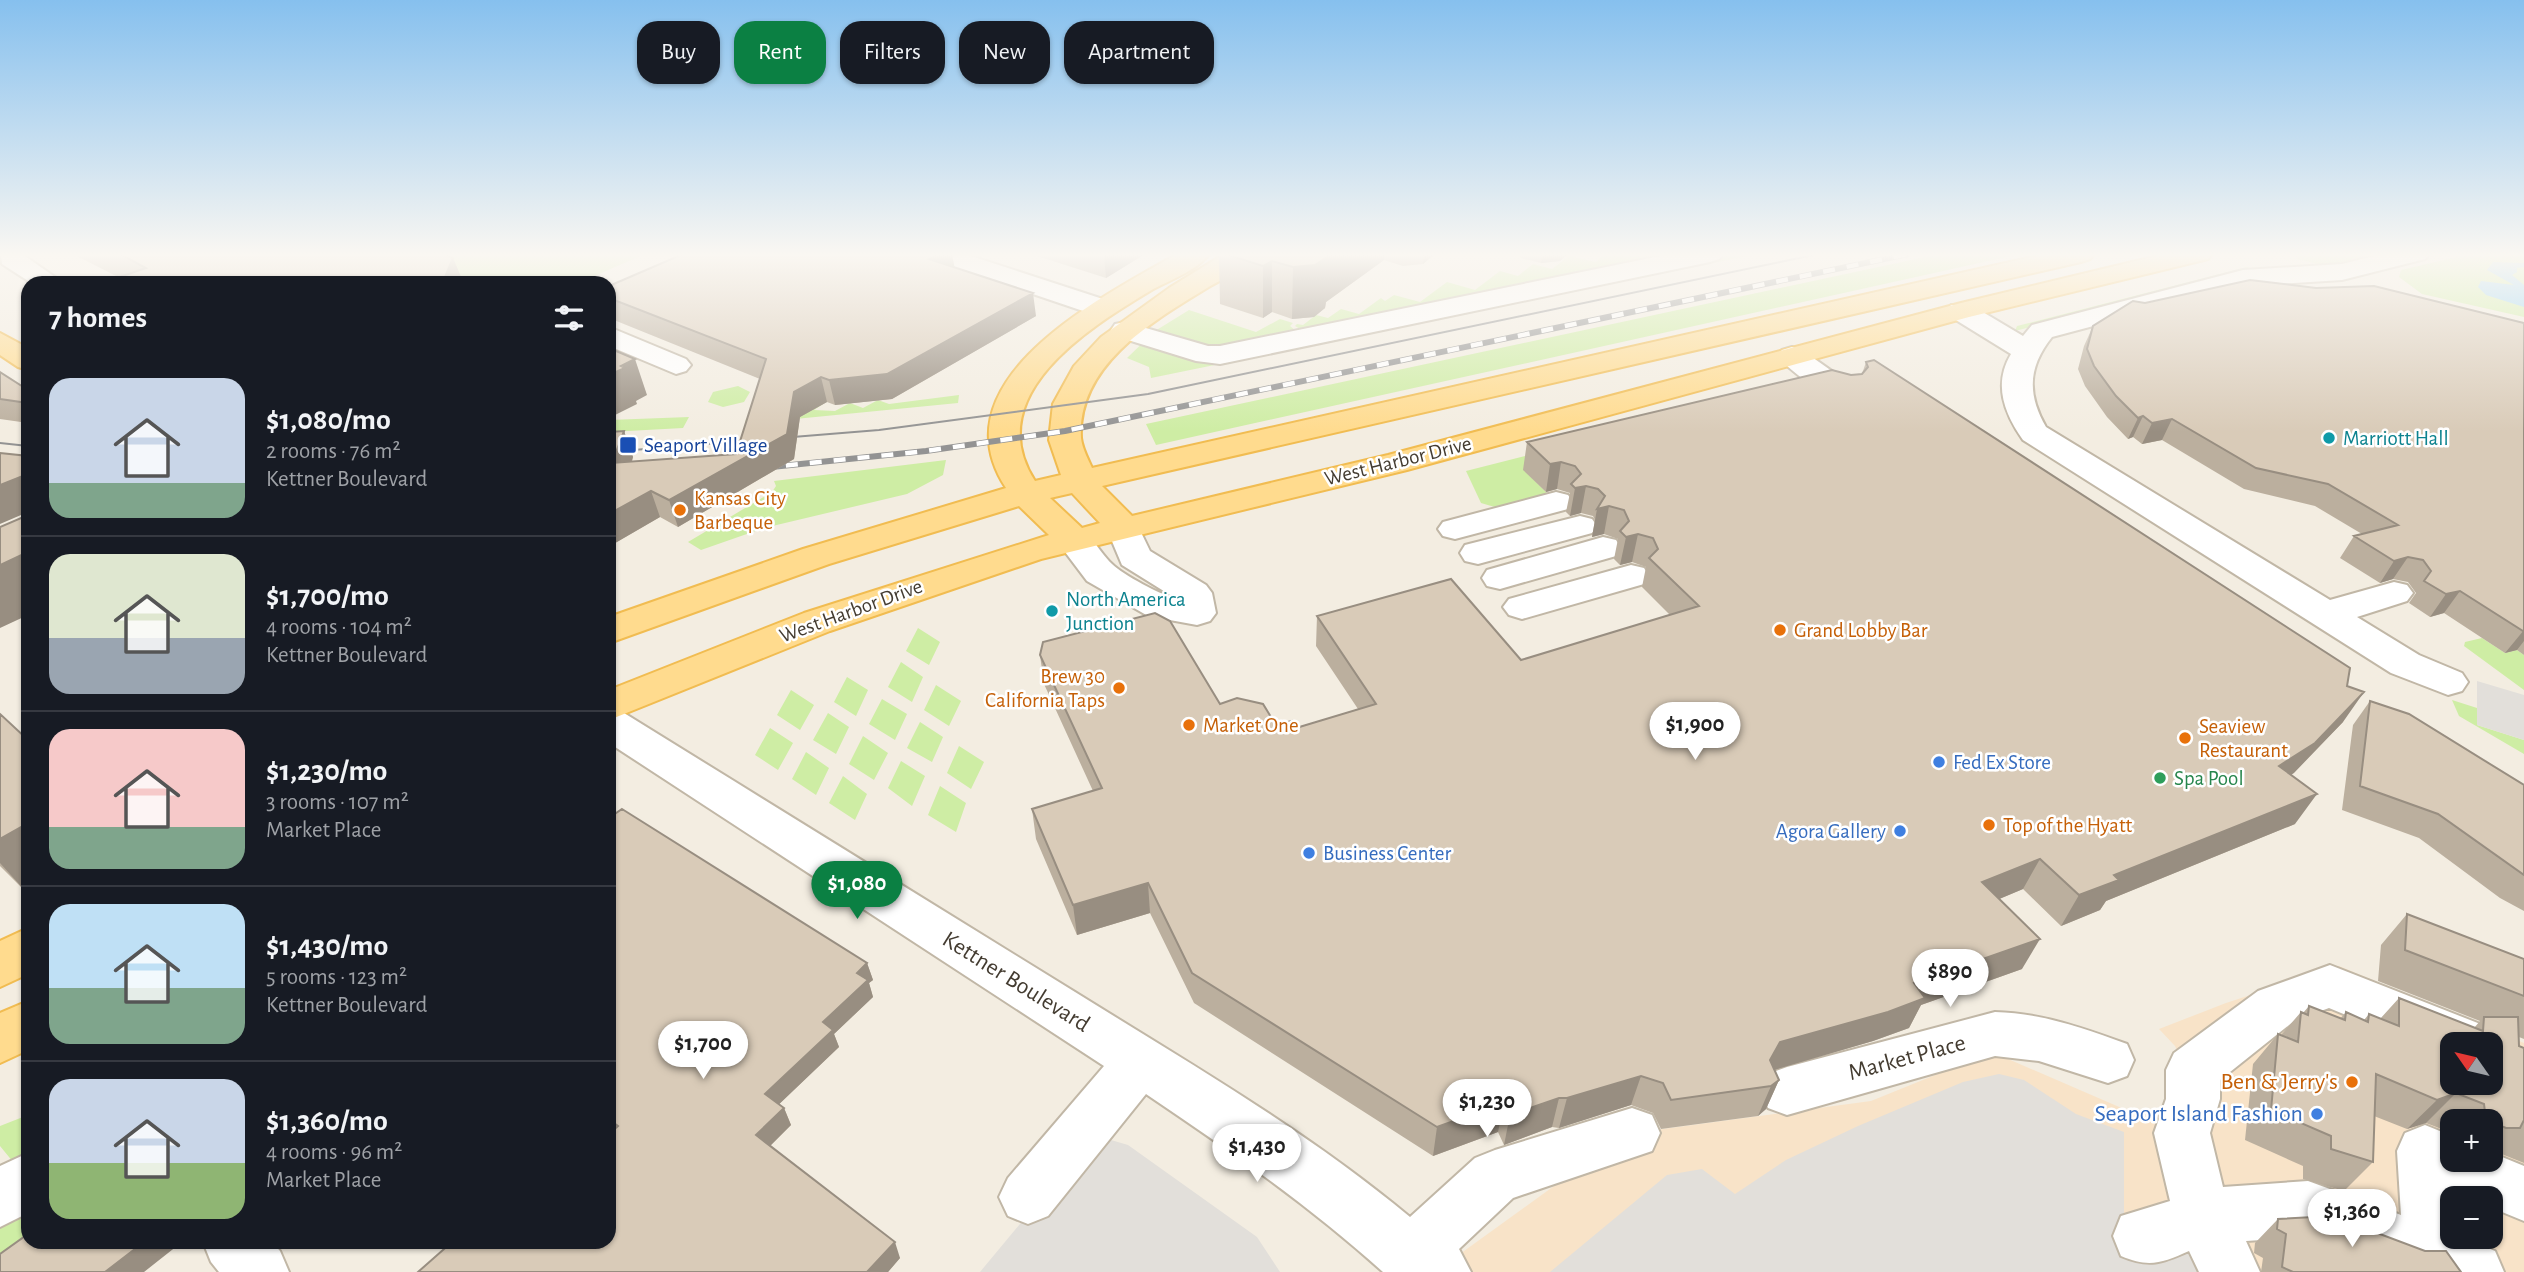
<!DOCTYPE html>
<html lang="en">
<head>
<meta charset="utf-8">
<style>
	body { margin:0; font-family:"Alegreya Sans",sans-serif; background:#242831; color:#f1f3f6; height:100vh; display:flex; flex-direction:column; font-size:26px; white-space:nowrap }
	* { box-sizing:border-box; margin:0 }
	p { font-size:23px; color:#9ea1a6 }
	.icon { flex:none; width:38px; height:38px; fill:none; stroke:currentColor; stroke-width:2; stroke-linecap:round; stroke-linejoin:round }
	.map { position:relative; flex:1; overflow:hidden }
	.side { position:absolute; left:21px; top:276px; width:595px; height:973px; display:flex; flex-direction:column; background:#171b24; border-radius:21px; box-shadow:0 2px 5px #0004 }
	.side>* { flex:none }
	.guide { position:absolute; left:637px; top:21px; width:665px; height:63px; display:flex; gap:14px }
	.needle { width:46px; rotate:304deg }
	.fabs { position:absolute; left:2440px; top:1032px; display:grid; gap:14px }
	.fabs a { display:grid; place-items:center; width:63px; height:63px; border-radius:14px; background:#171b24; box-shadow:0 2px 5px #0004; font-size:35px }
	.price { position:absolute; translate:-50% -60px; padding:0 16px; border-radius:24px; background:#fff; color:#222; font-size:23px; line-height:46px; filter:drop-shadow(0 2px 4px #0008) }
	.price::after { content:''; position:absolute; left:50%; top:42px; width:21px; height:16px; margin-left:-10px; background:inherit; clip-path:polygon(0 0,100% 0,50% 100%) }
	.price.active { background:#0b8043; color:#fff }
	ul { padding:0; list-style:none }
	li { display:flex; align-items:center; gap:21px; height:175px; padding:0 28px }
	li+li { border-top:2px solid #363941 }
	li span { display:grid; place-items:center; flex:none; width:196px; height:140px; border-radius:21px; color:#555 }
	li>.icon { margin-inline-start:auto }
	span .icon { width:84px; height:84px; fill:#fffc; stroke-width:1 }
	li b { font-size:30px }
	h2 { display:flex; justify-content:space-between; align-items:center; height:84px; padding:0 28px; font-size:30px }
	.pill { padding:0 24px; border-radius:21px; background:#171b24; box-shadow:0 2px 5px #0004; font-size:24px; line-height:63px }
	.pill.active { background:#0b8043; color:#fff }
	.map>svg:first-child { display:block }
</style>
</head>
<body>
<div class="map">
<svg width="2524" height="1272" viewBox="0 0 2524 1272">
	<rect width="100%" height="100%" fill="#f3ede1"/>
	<path fill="#f8e3c8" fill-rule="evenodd" d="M2339 966 2524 1043V1272H1435L1626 1134 1871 1101 1992 1052 2170 1129 2183 1063 2175 1046 2159 1029 2226 1003ZM2452 1045H2490V1083H2452ZM2452 1122H2490V1160H2452ZM2452 1199H2490V1237H2452Z"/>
	<path fill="#ceeda4" d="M381 254H645L576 284 448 283Z
		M1604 254H1757L1151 378 1149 367 1127 358 1155 331 1189 310 1256 332 1280 319 1293 323 1290 326 1295 330 1300 329 1295 326 1297 324 1303 325 1316 315 1328 318 1341 309 1359 314 1381 298 1385 301 1394 295 1420 302 1447 282 1475 290 1500 271 1518 276 1533 264 1552 269 1569 256 1596 262Z
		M1939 254H2020L1156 445 1146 424Z
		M2301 254H2374L2326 266 2297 259 2296 256Z
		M2469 254H2524V317L2422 294 2399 277 2401 270Z
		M2247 267 2252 270 2015 331 2017 326Z
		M1808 384 1524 470 1547 493 1498 508 1481 503 1466 471Z
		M738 386 750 392 744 402 723 407 708 402 713 392Z
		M795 392 823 404 814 410 835 411 850 403 863 408 878 400 889 404 959 395 958 403 745 424 746 419Z
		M689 417 683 428 609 432V420Z
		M946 460 943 475 907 494 764 528 701 550 688 542 772 492 776 486 774 481Z
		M918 628 940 642 929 665 906 651Z
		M2482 638 2505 653 2517 650 2524 655V690L2464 646 2465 642Z
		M901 662 923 677 912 702 888 687Z
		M847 677 868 690 856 716 834 702Z
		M936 685 961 701 949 726 924 710Z
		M791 690 814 705 800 730 777 715Z
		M882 699 907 714 895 740 869 724Z
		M2452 700 2477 708V725L2524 740V754L2459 716Z
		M828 713 849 727 836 754 813 740Z
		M920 722 943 737 932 762 907 748Z
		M770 728 793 743 778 770 755 755Z
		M863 736 888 753 874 780 849 764Z
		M959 746 984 762 971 789 947 773Z
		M806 752 829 768 816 795 792 779Z
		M901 761 925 776 912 806 888 788Z
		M843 776 867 794 855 820 829 803Z
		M940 786 966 803 956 832 928 815Z
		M28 1115V1162L18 1168 0 1146V1126Z
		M28 1207V1242L0 1272V1227Z"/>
	<path fill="#e2dfda" d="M2477 681 2524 695V740L2477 725Z
		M1999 1074 2024 1080 2076 1114 2124 1132V1213L2149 1256 2202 1250 2220 1272H1550L1667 1175 1702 1169 1735 1194 1786 1160 1858 1126 1963 1082Z
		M1094 1135 1128 1145 1257 1237 1280 1272H980Z"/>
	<path fill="#94d3f8" d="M2493 262 2524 263V267L2517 268V272L2512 275 2524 285V307L2486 295 2478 287 2481 281 2514 285 2487 270Z"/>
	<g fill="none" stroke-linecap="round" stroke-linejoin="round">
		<g stroke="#c1b7a6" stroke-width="4">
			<path id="minor" d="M1 254H22L65 284H33L2 264Z
				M925 254H965L1112 302 1116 308 1112 314H1092L929 259Z
				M1670 254H1723L1719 259 1710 262 1220 364 1196 361 1115 336 1111 330 1115 324 1125 322 1208 346H1220Z
				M2382 254H2429L2425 259 2342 280 2244 286 2052 337C2028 367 2027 394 2046 427L2330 600 2394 582 2407 585 2413 593 2407 601 2357 617 2419 655 2462 673 2468 682 2462 691 2448 695 2391 673 2023 440C2004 413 1993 384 2011 354L1951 317 1947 311 1951 305H1971L2023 336 2032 325 2243 270 2342 264Z
				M609 327 686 359 691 365 686 371 676 374 609 346Z
				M1792 347 1802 350 1853 386 1857 392 1853 398C1827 405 1802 377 1782 362L1777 356 1782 350Z
				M1556 492 1568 495 1573 502 1568 509 1455 539 1443 536 1438 529 1443 522Z
				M1580 516 1592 519 1597 526 1592 533 1478 564 1465 561 1460 553 1465 545Z
				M1123 517 1135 520 1150 551 1206 585 1212 593 1216 613 1210 621 1197 625 1148 616 1087 581 1056 540 1062 533C1091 525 1094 547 1112 564 1122 574 1162 596 1175 598L1122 565 1106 527 1111 520Z
				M1603 537 1616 540 1621 548 1616 556 1500 589 1487 586 1482 578 1487 570Z
				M1631 565 1644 568 1649 576 1644 584 1522 619 1509 615 1503 607 1509 599Z
				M609 709 624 713C774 806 925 899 1075 992 1189 1063 1307 1131 1410 1217L1475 1158 1495 1150 1632 1108 1652 1115 1660 1133 1652 1151 1513 1198 1459 1249 1471 1272H1383C1309 1205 1229 1150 1146 1094L1048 1216 1028 1224 1008 1216 999 1197 1008 1178 1104 1066 609 743Z
				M2330 965 2493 1029 2501 1045 2493 1061 2490 1062V1045H2452V1059L2329 1008 2294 1021 2220 1080V1099L2210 1133 2223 1187 2308 1181 2401 1215 2397 1151 2405 1133 2425 1125 2452 1136V1160H2490V1152L2524 1166V1221L2490 1207V1199H2471L2457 1192V1199H2452V1237H2461L2495 1251 2504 1272H2399L2308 1237 2246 1241 2260 1272H2199L2189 1251C2162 1263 2149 1268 2121 1256L2113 1236 2121 1216 2170 1201 2154 1133 2166 1099V1070L2174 1053 2258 991Z
				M1995 1012C2041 1013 2083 1028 2127 1044L2134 1060 2127 1076 2108 1083 2039 1061 1995 1056 1787 1115 1768 1108 1760 1091 1768 1074 1787 1067Z
				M28 1153V1213L0 1227V1166Z
				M203 1242H272L280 1251 289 1272H219L211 1262Z"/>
		</g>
		<g stroke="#f1bc51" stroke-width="4">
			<path id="major" d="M1177 254H1209C1197 271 1167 281 1150 291 1088 328 980 396 1035 481L1061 475 1049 440 1053 404 1074 366 1101 337 1169 288 1224 254H1256C1246 269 1222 279 1207 288 1153 321 1077 365 1081 438 1082 448 1088 459 1092 468L2045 254H2094L2090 259 2081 262 1102 486 1132 516 1388 455 1961 303 2165 254H2212L2208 259 1969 317 1407 470 1041 559 830 631 609 720V690L804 613 1049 535 1019 506 829 564 609 643V617L803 549 1006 488C935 380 1102 297 1177 254ZM1072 493 1100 523 1082 528 1050 498Z
				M0 333 28 348V370L18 367 0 355Z
				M28 928V974L0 987V941Z
				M28 1001V1050L0 1063V1013Z"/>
		</g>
		<use href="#minor" fill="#fff" fill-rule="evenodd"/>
		<use href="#major" fill="#ffdb8e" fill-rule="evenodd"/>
		<path stroke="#939393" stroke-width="2" d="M0 443 28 446
			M609 452 879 430 1148 394 1818 254"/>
		<g stroke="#939393" stroke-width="6">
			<path id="rail" d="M762 468 926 451 1065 431 1908 254"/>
		</g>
		<use href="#rail" stroke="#fff" stroke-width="4.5" stroke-dasharray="12" stroke-linecap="butt"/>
	</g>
	<path fill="#bbaf9e" d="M73 254H444L453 258 464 284H99L118 277Z
		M683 254H952L954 267 1036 316 892 399 835 405 827 402 800 417 794 459 678 527 660 517 610 546 609 432 624 431 633 457 632 462 736 454 760 379 609 318V286Z
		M1031 254H1145L1106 278Z
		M1219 254H1435L1423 264 1403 266 1384 260 1326 302 1325 308 1314 317 1292 319 1272 312 1263 318 1220 304Z
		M1518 254H1568L1560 261 1541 263 1521 258Z
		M2145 303 2524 323V655L2517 650 2505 653 2444 613 2430 617 2409 603 2416 593 2408 582 2393 579 2380 583 2340 558 2354 536 2362 534 2315 506 2244 489 2162 440 2142 444 2133 437 2128 439 2107 417 2085 386 2078 369 2084 346 2093 326Z
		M1866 362 2347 686 2343 722 2291 775 2295 824 2106 901 2100 910 2061 926 2023 889 1999 899 2022 969 1921 1005 1909 1028 1873 1041 1774 1070 1779 1080 1766 1109 1758 1116 1661 1129 1653 1113 1631 1105 1559 1128 1552 1127 1504 1145 1498 1132 1433 1156 1194 1003 1150 913 1077 935 1036 839 1032 809 1093 791 1044 684 1040 655 1220 704 1276 725 1296 728 1358 709 1316 646 1317 616 1521 660 1670 615 1642 587 1646 567 1632 562 1620 565 1614 559 1618 539 1604 534 1592 537 1595 520 1593 516 1581 513 1570 516 1566 512 1570 493 1557 489 1546 492 1523 470 1527 442 1851 375 1862 374Z
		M0 372 28 390V423L0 419Z
		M2370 701 2524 785V911L2500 898 2419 838 2342 810 2353 725Z
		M0 714 28 740V894L0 866Z
		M609 818 867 963 873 980 869 983 873 997 834 1034 839 1047 779 1104 784 1108 791 1125 770 1146 900 1258 888 1272H418L609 1242 613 1131 609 1128Z
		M2407 914 2524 959V1039L2519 1037V1046L2524 1048V1163L2494 1151 2490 1155V1122H2452V1133L2426 1123 2407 1129 2374 1116 2373 1162 2344 1191 2303 1179V1166L2245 1140 2253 1064 2278 1034 2281 1035 2301 1012 2303 1013 2309 1006 2340 1019 2346 1012 2364 1020 2369 1014 2380 1019 2399 998 2474 1028 2480 1021 2378 981 2381 945Z
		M2278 1219 2461 1272H2261L2263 1258 2254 1253 2255 1243Z"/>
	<path fill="#988e81" d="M938 254H952L955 270 929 259Z
		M1106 254H1145L1106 278 1104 255Z
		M1325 254H1385L1384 260 1326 302 1325 308 1314 317 1292 319 1293 267Z
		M1424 254H1435L1423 264Z
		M1542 254H1568L1560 261 1541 263Z
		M453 258 464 284H448L445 277Z
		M1272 261V312L1263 318V266Z
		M1033 293 1036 316 892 399 835 405 829 380Z
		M635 359 647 395 636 401 637 404 609 418V375L621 366Z
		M821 377 827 402 800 417 794 459 678 527 669 500 787 434 794 392Z
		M2143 416 2133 437 2128 439 2138 418Z
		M2172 419 2162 440 2142 444 2152 423Z
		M624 431 633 457 622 489 612 463Z
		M1561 462 1557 489 1546 492 1550 464Z
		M28 474V512L0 524V485Z
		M1586 486 1581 513 1570 516 1575 488Z
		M651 491 660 517 610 546 609 514Z
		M1609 506 1604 534 1592 537 1597 509Z
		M1638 534 1632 562 1620 565 1626 537Z
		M28 552V615L0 628V565Z
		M2408 557 2393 579 2380 583 2394 561Z
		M2460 591 2444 613 2430 617 2446 594Z
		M2524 630V641L2517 650 2505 653Z
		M2364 692 2343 722 2294 773 2258 796 2279 766Z
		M2317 794 2295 824 2106 901 2100 910 2061 926 2079 895 2114 875Z
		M28 823V894L0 863V839Z
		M2040 859 2023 889 1966 913 1982 882Z
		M1148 883 1150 913 1077 935 1073 905Z
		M2040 939 2022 969 1921 1005 1909 1028 1873 1041 1767 1072 1758 1090 1770 1060 1780 1042 1914 983Z
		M867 963 873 980 869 983 873 997 834 1034 839 1047 772 1111 765 1094 823 1022 857 973Z
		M1641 1076 1631 1105 1559 1128 1567 1098Z
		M1779 1080 1766 1109 1758 1116 1771 1086Z
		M2456 1093 2426 1123 2407 1129 2437 1100Z
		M1559 1098 1552 1127 1504 1145 1510 1115Z
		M1504 1103 1498 1132 1433 1156 1437 1127Z
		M784 1108 791 1125 764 1152 756 1135Z
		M144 1242H182L144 1272H105Z
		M895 1242 900 1258 888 1272H867Z"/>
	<path fill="#d9cbb8" stroke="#988e81" stroke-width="2" fill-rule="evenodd" d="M120 254H444L453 258 445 277 460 284H99L146 268Z
		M683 254H938L929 259 1033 293 887 374 829 380 821 377 794 392 787 434 669 500 651 491 609 514V432L624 431 612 463 736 454 766 359 609 298V286Z
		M1225 254H1326L1327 257 1315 265 1293 267 1272 261 1263 266Z
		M2250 280 2316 288 2374 286 2524 323V630L2523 631 2460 591 2446 594 2424 581 2431 571 2423 560 2408 557 2394 561 2354 536 2398 525 2328 484 2256 468 2172 419 2152 423 2143 416 2138 418 2116 396 2094 366 2087 349 2093 326 2133 301 2145 303Z
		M609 348 635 359 621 366 625 368 609 375Z
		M1874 360 2350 668 2347 686 2364 692 2315 743 2279 766 2317 794 2114 875 2119 880 2079 895 2040 859 1982 882 2040 939 1914 983 1925 998 1888 1012 1780 1042 1770 1060 1779 1080 1771 1086 1671 1100 1663 1083 1641 1076 1567 1098H1559L1510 1115 1504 1103 1437 1127 1192 973 1148 883 1073 905 1032 809 1102 788 1040 655 1043 642 1155 613 1170 621 1220 704 1237 698 1263 704 1276 725 1292 721 1296 728 1376 704 1317 616 1451 579 1521 660 1699 606 1649 558 1658 549 1653 538 1638 534 1626 537 1620 531 1629 521 1624 510 1609 506 1597 509 1605 496 1598 489 1586 486 1575 488 1571 484 1581 474 1575 466 1561 462 1550 464 1527 442 1832 370 1851 375 1862 374 1868 367 1866 362Z
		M0 372 28 390V403L0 399Z
		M0 453 28 456V474L0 485Z
		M28 515V552L0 565V527Z
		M2370 701 2409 714 2524 785V875L2438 814 2360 786Z
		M0 714 28 740V823L0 839Z
		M622 809 867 963 857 973 868 980 823 1022 833 1030 765 1094 784 1108 756 1135 895 1242 867 1272H418L452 1242H609V1134L618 1126 609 1119V818Z
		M2407 914 2524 959V996L2405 950Z
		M2399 998 2483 1031 2484 1017H2518L2519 1046 2524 1048V1120L2520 1128H2506L2486 1120 2484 1104 2456 1093 2437 1100 2376 1074 2373 1162 2331 1149V1136L2271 1110 2278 1034 2298 1042 2301 1012 2308 1015 2309 1006 2345 1020 2346 1012 2368 1022 2369 1014 2399 1026ZM2452 1045H2490V1083H2452Z
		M2332 1216 2425 1251H2446L2461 1272H2293L2282 1267 2286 1234 2277 1229 2278 1219Z
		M28 1234V1242H144L105 1272H0V1254Z"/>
	<linearGradient id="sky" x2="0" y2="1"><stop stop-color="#86c0ee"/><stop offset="0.59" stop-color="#faf7f2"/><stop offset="1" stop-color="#faf7f2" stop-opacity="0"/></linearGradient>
	<rect width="2524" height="432" fill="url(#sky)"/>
	<g fill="#0f9aa8" stroke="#fff" stroke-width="2.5">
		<circle cx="2329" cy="438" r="7"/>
		<circle cx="1052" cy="611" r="7"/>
	</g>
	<rect fill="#1a4fb4" stroke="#fff" stroke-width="2.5" x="619" y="436" width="18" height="18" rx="3.5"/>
	<g fill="#e8710a" stroke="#fff" stroke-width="2.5">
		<circle cx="680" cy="510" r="7"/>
		<circle cx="1780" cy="630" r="7"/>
		<circle cx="1119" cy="688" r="7"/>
		<circle cx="1189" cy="725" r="7"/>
		<circle cx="2185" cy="738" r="7"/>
		<circle cx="1989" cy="825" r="7"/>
		<circle cx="2352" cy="1082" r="7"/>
	</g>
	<g fill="#3f7fe0" stroke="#fff" stroke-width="2.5">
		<circle cx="1939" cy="762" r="7"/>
		<circle cx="1900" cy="831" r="7"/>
		<circle cx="1309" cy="853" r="7"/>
		<circle cx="2317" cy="1114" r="7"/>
	</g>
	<circle fill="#2e9e5b" stroke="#fff" stroke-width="2.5" cx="2160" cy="778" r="7"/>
	<g text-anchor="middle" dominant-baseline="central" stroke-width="5" stroke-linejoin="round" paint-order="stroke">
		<g font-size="21" fill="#0d838f" stroke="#fff" text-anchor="start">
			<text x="2343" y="438">Marriott Hall</text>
			<text x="1066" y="599">North America<tspan x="1066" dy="24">Junction</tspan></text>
		</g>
		<g font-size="21" fill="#164399" stroke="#fff" text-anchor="start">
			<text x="644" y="445">Seaport Village</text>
		</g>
		<g font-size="21" fill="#443c31" stroke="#fff">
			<text transform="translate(1398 461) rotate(-14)">West Harbor Drive</text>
			<text transform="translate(851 611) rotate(-20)">West Harbor Drive</text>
		</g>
		<g font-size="21" fill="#c56008" stroke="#fff" text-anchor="start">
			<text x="694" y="498">Kansas City<tspan x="694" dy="24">Barbeque</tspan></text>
			<text x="1794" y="630">Grand Lobby Bar</text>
			<text x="1105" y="676" text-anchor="end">Brew 30<tspan x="1105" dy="24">California Taps</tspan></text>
			<text x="1203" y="725">Market One</text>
			<text x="2199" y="726">Seaview<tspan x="2199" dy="24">Restaurant</tspan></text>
			<text x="2003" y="825">Top of the Hyatt</text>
		</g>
		<g font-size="21" fill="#366cbe" stroke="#fff" text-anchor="start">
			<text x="1953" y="762">Fed Ex Store</text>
			<text x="1886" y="831" text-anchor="end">Agora Gallery</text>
			<text x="1323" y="853">Business Center</text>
		</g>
		<g font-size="21" fill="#27864d" stroke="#fff" text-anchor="start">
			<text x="2174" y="778">Spa Pool</text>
		</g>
		<g font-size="24" fill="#443c31" stroke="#fff">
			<text transform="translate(1016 982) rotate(32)">Kettner Boulevard</text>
			<text transform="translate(1907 1058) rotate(-15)">Market Place</text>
		</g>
		<g font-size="24" fill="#c56008" stroke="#fff" text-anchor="end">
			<text x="2338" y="1082">Ben &amp; Jerry's</text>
		</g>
		<g font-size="24" fill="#366cbe" stroke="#fff" text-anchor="end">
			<text x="2303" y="1114">Seaport Island Fashion</text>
		</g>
	</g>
</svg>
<div class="fabs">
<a><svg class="needle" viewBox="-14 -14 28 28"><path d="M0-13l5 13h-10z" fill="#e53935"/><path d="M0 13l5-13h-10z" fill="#9ea1a6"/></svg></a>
<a>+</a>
<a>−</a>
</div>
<b class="price" style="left:1695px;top:762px">$1,900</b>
<b class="price active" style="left:857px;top:921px">$1,080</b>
<b class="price" style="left:1950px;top:1009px">$890</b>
<b class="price" style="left:703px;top:1081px">$1,700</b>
<b class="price" style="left:1487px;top:1139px">$1,230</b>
<b class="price" style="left:1257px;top:1184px">$1,430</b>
<b class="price" style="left:2352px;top:1249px">$1,360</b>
<div class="guide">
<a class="pill">Buy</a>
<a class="pill active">Rent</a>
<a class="pill">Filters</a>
<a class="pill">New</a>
<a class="pill">Apartment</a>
</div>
<section class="side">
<h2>7 homes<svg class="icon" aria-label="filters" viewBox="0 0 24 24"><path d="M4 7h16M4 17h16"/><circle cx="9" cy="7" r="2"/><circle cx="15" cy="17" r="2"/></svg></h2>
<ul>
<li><span style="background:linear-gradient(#c9d6e8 75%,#7fa58c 0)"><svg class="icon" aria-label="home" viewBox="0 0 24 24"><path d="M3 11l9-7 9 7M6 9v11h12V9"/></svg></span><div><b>$1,080/mo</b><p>2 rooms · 76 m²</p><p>Kettner Boulevard</p></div></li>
<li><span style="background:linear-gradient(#dfe7d0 60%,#9aa5b1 0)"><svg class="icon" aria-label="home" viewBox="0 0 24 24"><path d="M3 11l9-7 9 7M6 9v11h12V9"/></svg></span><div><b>$1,700/mo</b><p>4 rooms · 104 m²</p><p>Kettner Boulevard</p></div></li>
<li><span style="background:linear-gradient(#f6c9c9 70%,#7fa58c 0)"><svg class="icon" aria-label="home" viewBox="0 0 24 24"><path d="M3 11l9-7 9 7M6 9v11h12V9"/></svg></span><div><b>$1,230/mo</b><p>3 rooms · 107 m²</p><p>Market Place</p></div></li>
<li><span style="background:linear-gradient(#bfe0f5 60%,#7fa58c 0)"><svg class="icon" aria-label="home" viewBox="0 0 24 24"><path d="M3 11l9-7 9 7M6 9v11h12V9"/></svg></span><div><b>$1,430/mo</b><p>5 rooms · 123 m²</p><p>Kettner Boulevard</p></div></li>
<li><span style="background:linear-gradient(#c9d6e8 60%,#8fb573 0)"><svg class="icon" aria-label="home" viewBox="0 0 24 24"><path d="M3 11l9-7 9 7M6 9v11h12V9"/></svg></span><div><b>$1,360/mo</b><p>4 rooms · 96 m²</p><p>Market Place</p></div></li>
</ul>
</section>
</div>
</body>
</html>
